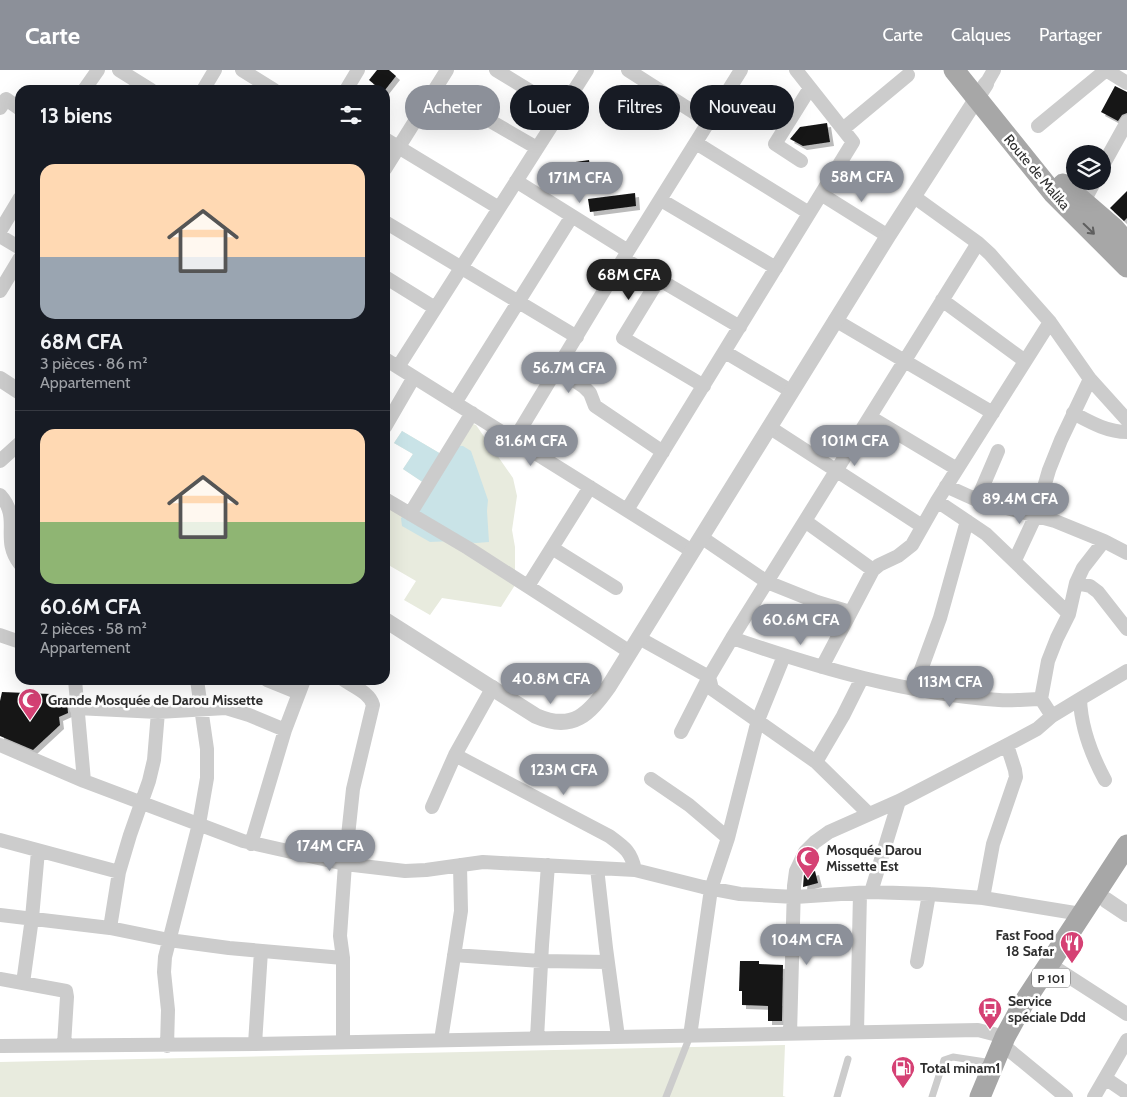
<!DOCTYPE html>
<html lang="fr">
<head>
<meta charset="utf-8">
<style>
	body { margin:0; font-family:Cabin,sans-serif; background:#242831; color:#f1f3f6; height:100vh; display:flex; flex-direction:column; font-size:19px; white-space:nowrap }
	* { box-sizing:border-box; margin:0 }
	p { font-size:16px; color:#9ea1a6 }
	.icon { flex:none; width:28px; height:28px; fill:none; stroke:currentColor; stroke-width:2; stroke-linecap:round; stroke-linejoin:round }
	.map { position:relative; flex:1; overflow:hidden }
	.sheet { position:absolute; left:15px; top:15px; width:375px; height:600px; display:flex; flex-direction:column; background:#171b24; border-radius:15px; box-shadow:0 5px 20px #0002 }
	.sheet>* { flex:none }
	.banner { position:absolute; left:405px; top:15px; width:475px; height:45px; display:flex; gap:10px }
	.fabs { position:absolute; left:1066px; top:75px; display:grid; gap:10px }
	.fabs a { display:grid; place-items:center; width:45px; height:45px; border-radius:50%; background:#171b24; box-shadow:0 5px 20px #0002; font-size:25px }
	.price { position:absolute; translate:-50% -42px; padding:0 11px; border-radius:18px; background:#8c9099; color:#fff; font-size:16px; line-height:32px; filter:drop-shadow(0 1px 2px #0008) }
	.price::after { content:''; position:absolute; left:50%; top:30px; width:15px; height:11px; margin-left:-8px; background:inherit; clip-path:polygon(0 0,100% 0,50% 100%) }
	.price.selected { background:#222; color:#fff }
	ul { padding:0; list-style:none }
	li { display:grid; align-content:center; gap:10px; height:265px; padding:0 25px }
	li+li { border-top:1px solid #363941 }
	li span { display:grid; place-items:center; height:155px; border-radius:15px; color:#555 }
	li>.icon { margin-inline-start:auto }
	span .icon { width:90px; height:90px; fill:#fffc; stroke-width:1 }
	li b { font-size:21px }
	h2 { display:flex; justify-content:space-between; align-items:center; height:60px; padding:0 25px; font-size:21px }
	.chip { padding:0 18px; border-radius:22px; background:#171b24; box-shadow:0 5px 20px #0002; font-size:18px; line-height:45px }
	.chip.selected { background:#8c9099; color:#fff }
	header { display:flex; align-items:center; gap:30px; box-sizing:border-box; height:70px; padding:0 25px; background:#8c9099; color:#fff }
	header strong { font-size:24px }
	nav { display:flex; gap:28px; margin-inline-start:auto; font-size:18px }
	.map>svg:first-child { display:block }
</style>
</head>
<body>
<header>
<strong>Carte</strong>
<nav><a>Carte</a><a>Calques</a><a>Partager</a></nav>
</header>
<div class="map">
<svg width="1127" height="1027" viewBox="0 0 1127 1027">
	<defs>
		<filter id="shadow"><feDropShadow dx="4" dy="4" stdDeviation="0" flood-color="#0004"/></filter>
	</defs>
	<rect width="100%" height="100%" fill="#fff"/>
	<path fill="#e8ebde" d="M464 351 476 355 513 408 517 426 512 460 515 477V515L501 537 442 528 430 545 404 530 416 511 385 493V423L411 439 427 415 403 399 413 384 394 373 402 361 441 384Z
		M785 975 783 1026 786 1027H0V992Z"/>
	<path fill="#c9e3e7" d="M402 361 441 384 448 375 463 376 471 381 488 430 487 441 489 472 476 473 452 471 430 472 402 456 401 448 411 440 427 415 403 399 413 384 394 373Z"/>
	<path fill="#161616" filter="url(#shadow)" d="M377 0H389L396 6 385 20H381L369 10Z
		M1115 16 1127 22V43L1122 45 1118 51 1101 42Z
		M827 53 830 72 803 76 790 69 800 57Z
		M589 90 591 103 544 110 542 97Z
		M1127 121V148L1124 151 1110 138Z
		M635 123 636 136 590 142 588 129Z
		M2 622 51 624 67 631 68 643 59 647 60 655 33 680 0 666V631Z
		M815 801 818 813 803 817 804 804Z
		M740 891H759V894L783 895 782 951H768V936L742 935V921H739Z"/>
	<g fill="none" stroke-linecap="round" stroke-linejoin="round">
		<path stroke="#ccc" stroke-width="7" d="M666 1027 690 966
			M837 1027 848 989
			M932 1027 944 990 953 987 992 993"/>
		<path stroke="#ccc" stroke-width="14" d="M119 0 151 20
			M242 0 274 20
			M496 0 561 40
			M628 0 709 52
			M1106 0 1127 13
			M986 14 994 0
			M435 19 537 78
			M84 20 98 0
			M203 20 215 0
			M346 20 358 0
			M0 38 6 29 20 39
			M1038 56 1106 0
			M843 59 908 5
			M385 69 499 138
			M696 73 809 143
			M801 91 775 74 810 18
			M1102 97 1127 52
			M385 99 447 0
			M516 111 628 181
			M821 124 888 166
			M913 126 978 173 990 184 1050 252 1090 309 1127 350
			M661 130 776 198
			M1083 133 1095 111
			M385 152 577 267
			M0 161 20 128
			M0 166 20 178
			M624 189 740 257
			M385 207 435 238
			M659 209 623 268 704 316
			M0 221 20 188
			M942 230 1025 291
			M835 250 993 343
			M725 282 791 321
			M385 289 692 481
			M398 297 587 0
			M557 299 584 317 590 323 595 336 663 382
			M455 333 572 146
			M1073 343C1090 352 1107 362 1127 362
			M870 347 957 399
			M385 357 414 307
			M769 357 922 456
			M514 370 628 181 741 0
			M0 391 20 373
			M946 416 977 430 1055 451 1104 471
			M0 425C22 449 0 468 20 494
			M385 429 468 478 630 582
			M977 430 998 381
			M937 431 986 464 1069 544
			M627 440 853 72 796 0
			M410 444 472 343
			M805 451 873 500
			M701 467 767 512 817 532 850 542
			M552 478 616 518
			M1015 490 1036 445 1049 400 1061 370 1090 309
			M1076 513 1090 516 1098 522 1127 559
			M528 516 590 417
			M0 565 20 572
			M639 568 709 607 712 619 816 692 869 744
			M732 568C819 598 907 624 999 630 1013 631 1027 629 1041 629
			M822 597 873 500 879 495 898 486 912 475 937 431 1050 252
			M75 610 84 711
			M267 610 299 623
			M914 619 940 548 967 451
			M1080 629C1081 658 1091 684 1105 710
			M76 638 158 642 226 638 249 645 285 660
			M1052 646 1041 629 1048 591 1057 568 1069 544 1076 513 1083 498 1104 471 1127 483
			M681 662 709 607 732 568 978 173
			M0 675 84 711 243 771 345 794 405 801 426 800 483 792 635 800 703 817 740 824 795 827 871 822 929 824 983 828 1081 844
			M455 685 609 766C624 777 631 781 635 800
			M816 692 843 646 862 608
			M651 709 689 735 728 768
			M432 737 455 685 493 617
			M0 770 119 802
			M251 774 285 660 304 610
			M597 798 606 878 618 967
			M871 822 899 731
			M983 828 993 774 1016 707 1015 700 1007 675
			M0 845 110 858 169 870 229 878 343 888
			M110 858 119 802 130 765 149 711 154 690 158 642
			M454 885 541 891 608 892
			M917 892 929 824
			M1057 899 1127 944
			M0 909 66 921 67 927 64 975
			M23 913 32 848 38 781
			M857 962 860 823
			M790 964 794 816 796 801 805 782 815 772 829 762 899 731 1007 675 1037 659 1052 646 1080 629 1127 601
			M690 966 711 819 728 768 758 650 784 586
			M537 968 542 875 548 795
			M441 970 461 841 460 795
			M343 972V888L340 866 345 794 353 719 373 635C370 623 354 617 344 610
			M255 974 261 881
			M0 976 255 974 978 960 1005 967
			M167 976 168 940 164 902 165 887 199 754 207 708V679L197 610
			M1009 980 1066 1027
			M1105 1008 1127 1023
			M1094 1027 1127 970"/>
		<path stroke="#ccc" stroke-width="16" d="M0 309 20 322
			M385 550 536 646C573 662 589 644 609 616L888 166 986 14
			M1106 830 1127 844"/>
		<path stroke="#a7a7a7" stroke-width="21" d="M954 0 1053 123 1127 197
			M1063 114 1114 158 1127 173
			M980 1027 1005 967 1023 934 1127 775"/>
	</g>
	<defs><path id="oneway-shaft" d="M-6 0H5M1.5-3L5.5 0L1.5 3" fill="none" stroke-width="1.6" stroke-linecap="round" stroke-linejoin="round" transform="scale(1.25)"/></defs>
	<use stroke="#5f5f5f" href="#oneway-shaft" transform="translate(1089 159) rotate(44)"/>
	<defs>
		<g id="mosque-pin" transform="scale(1.25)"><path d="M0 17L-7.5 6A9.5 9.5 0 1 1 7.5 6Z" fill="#d54174" stroke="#fff"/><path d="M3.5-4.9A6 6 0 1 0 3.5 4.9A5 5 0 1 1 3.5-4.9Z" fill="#fff"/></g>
		<g id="restaurant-pin" transform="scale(1.25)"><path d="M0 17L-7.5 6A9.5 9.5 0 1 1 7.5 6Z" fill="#d54174" stroke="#fff"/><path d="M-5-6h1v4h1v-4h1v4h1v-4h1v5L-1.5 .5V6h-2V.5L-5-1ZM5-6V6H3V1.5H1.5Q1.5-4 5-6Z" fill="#fff"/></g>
		<g id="bus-pin" transform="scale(1.25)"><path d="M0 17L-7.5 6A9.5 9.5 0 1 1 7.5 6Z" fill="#d54174" stroke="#fff"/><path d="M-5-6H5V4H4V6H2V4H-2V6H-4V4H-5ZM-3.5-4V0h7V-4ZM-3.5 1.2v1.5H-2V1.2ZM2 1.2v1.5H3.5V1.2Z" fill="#fff"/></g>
		<g id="fuel-pin" transform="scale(1.25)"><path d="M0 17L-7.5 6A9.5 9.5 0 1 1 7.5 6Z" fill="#d54174" stroke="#fff"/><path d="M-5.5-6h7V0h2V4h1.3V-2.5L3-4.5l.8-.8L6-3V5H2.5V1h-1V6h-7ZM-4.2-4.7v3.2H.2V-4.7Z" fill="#fff"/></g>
	</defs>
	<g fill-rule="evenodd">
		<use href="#mosque-pin" x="30" y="630"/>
		<use href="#mosque-pin" x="808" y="788"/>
		<use href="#restaurant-pin" x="1072" y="873"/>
		<use href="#bus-pin" x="990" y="939"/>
		<use href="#fuel-pin" x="903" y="998"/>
	</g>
	<g text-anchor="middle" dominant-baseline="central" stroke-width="5" stroke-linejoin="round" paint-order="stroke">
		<rect fill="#fff" stroke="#6d6d6d" stroke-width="1" x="1032" y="898.5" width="38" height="19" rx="4"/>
		<g font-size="12" font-weight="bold" fill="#2f2f2f">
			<text x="1051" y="908">P 101</text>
		</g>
		<g font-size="14" fill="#2f2f2f" stroke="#fff">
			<text transform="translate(1037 102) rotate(50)">Route de Malika</text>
		</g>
		<g font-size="14" font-weight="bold" fill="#2f2f2f" stroke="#fff" text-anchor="start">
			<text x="48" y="630">Grande Mosquée de Darou Missette</text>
			<text x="826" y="780">Mosquée Darou<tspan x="826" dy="16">Missette Est</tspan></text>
			<text x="1054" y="865" text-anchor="end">Fast Food<tspan x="1054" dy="16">18 Safar</tspan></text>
			<text x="1008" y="931">Service<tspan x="1008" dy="16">spéciale Ddd</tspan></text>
			<text x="920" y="998">Total minam1</text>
		</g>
	</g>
</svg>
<div class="fabs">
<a><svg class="icon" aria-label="layers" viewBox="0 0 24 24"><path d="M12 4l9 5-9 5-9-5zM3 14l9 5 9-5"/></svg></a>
</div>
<b class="price" style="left:862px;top:133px">58M CFA</b>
<b class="price" style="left:580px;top:134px">171M CFA</b>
<b class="price selected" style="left:629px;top:231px">68M CFA</b>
<b class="price" style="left:569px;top:324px">56.7M CFA</b>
<b class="price" style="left:531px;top:397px">81.6M CFA</b>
<b class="price" style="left:855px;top:397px">101M CFA</b>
<b class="price" style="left:1020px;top:455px">89.4M CFA</b>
<b class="price" style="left:801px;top:576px">60.6M CFA</b>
<b class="price" style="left:551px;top:635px">40.8M CFA</b>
<b class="price" style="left:950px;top:638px">113M CFA</b>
<b class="price" style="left:564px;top:726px">123M CFA</b>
<b class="price" style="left:330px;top:802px">174M CFA</b>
<b class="price" style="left:807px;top:896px">104M CFA</b>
<div class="banner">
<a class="chip selected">Acheter</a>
<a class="chip">Louer</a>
<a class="chip">Filtres</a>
<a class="chip">Nouveau</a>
</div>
<section class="sheet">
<h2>13 biens<svg class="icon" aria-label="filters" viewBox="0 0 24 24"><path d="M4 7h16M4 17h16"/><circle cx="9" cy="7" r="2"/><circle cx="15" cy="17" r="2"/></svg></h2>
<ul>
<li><span style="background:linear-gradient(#ffd9b3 60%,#9aa5b1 0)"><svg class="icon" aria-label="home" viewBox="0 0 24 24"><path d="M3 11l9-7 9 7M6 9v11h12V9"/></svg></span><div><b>68M CFA</b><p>3 pièces · 86 m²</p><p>Appartement</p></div></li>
<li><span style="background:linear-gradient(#ffd9b3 60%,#8fb573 0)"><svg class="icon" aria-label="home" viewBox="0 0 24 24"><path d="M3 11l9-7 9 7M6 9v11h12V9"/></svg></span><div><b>60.6M CFA</b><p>2 pièces · 58 m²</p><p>Appartement</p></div></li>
</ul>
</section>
</div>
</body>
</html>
